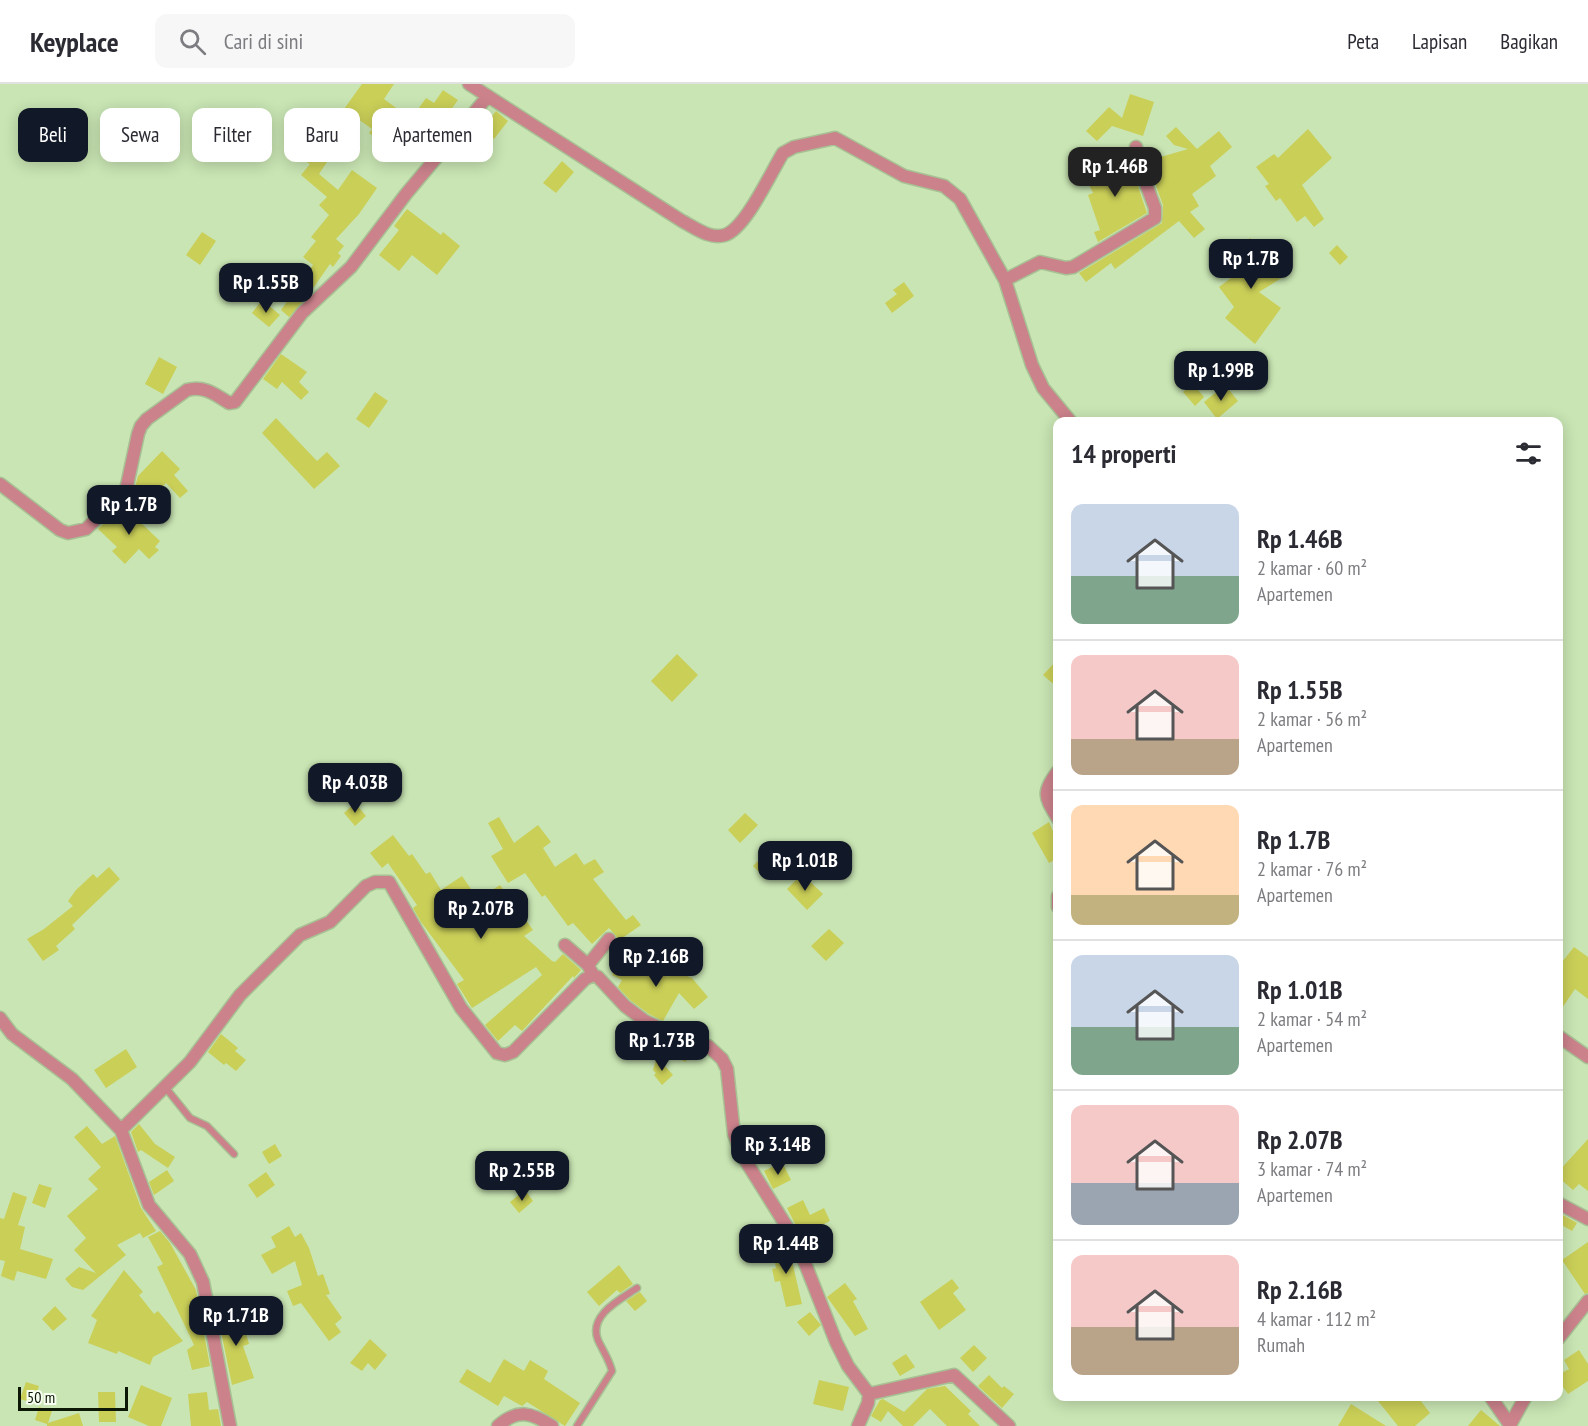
<!DOCTYPE html>
<html lang="id">
<head>
<meta charset="utf-8">
<style>
	body { margin:0; font-family:"PT Sans Narrow",sans-serif; background:#f7f7f7; color:#2b2b33; height:100vh; display:flex; flex-direction:column; font-size:22px; white-space:nowrap }
	* { box-sizing:border-box; margin:0 }
	p { font-size:20px; color:#7c7c81 }
	.icon { flex:none; width:33px; height:33px; fill:none; stroke:currentColor; stroke-width:2; stroke-linecap:round; stroke-linejoin:round }
	.map { position:relative; flex:1; overflow:hidden }
	.sheet { position:absolute; left:1053px; top:333px; width:510px; height:984px; display:flex; flex-direction:column; background:#fff; border-radius:12px; box-shadow:0 3px 15px #0003 }
	.sheet>* { flex:none }
	.banner { position:absolute; left:18px; top:24px; width:570px; height:54px; display:flex; gap:12px }
	.scale { position:absolute; left:18px; bottom:15px; width:110px; box-sizing:border-box; padding-left:6px; border:3px solid #0d1705; border-top:0; font-size:16px; line-height:21px; white-space:nowrap; color:#0d1705; -webkit-text-stroke:4px #f6fff0; paint-order:stroke }
	.price { position:absolute; translate:-50% -51px; padding:0 14px; border-radius:12px; background:#111827; color:#fff; font-size:20px; line-height:39px; filter:drop-shadow(0 2px 3px #0008) }
	.price::after { content:''; position:absolute; left:50%; top:36px; width:18px; height:14px; margin-left:-9px; background:inherit; clip-path:polygon(0 0,100% 0,50% 100%) }
	.price.active { background:#222; color:#fff }
	ul { padding:0; list-style:none }
	li { display:flex; align-items:center; gap:18px; height:150px; padding:0 18px }
	li+li { border-top:2px solid #e1e1e2 }
	li span { display:grid; place-items:center; flex:none; width:168px; height:120px; border-radius:12px; color:#555 }
	li>.icon { margin-inline-start:auto }
	span .icon { width:72px; height:72px; fill:#fffc; stroke-width:1 }
	li b { font-size:26px }
	h2 { display:flex; justify-content:space-between; align-items:center; height:72px; padding:0 18px; font-size:26px }
	.tag { padding:0 21px; border-radius:12px; background:#fff; box-shadow:0 3px 15px #0003; font-size:21px; line-height:54px }
	.tag.active { background:#111827; color:#fff }
	header { display:flex; align-items:center; gap:36px; box-sizing:border-box; height:84px; padding:0 30px; background:#fff; border-bottom:2px solid #e1e1e2 }
	header strong { font-size:28px }
	nav { display:flex; gap:33px; margin-inline-start:auto; font-size:21px }
	.search { width:420px; height:54px; background:#f7f7f7; display:flex; align-items:center; gap:15px; box-sizing:border-box; padding:0 21px; border-radius:12px; color:#7c7c81; font-size:22px }
	.map>svg:first-child { display:block }
</style>
</head>
<body>
<header>
<strong>Keyplace</strong>
<div class="search"><svg class="icon" aria-label="search" viewBox="0 0 24 24"><circle cx="10" cy="10" r="6"/><path d="M15 15l6 6"/></svg>Cari di sini</div>
<nav><a>Peta</a><a>Lapisan</a><a>Bagikan</a></nav>
</header>
<div class="map">
<svg width="1588" height="1342" viewBox="0 0 1588 1342">
	<rect width="100%" height="100%" fill="#c9e5b3"/>
	<path fill="#cacf58" d="M362 0H394L384 15 411 35 426 14 434 19 443 6 458 16 440 41 445 44 420 77 387 52 382 58 369 49 372 45 344 25Z
		M1130 10 1154 18 1143 52 1112 42 1097 57 1086 47 1109 23 1122 34Z
		M496 27 508 37 494 55 482 45Z
		M1176 43 1197 65 1219 47 1232 63 1210 82 1216 92 1192 110 1199 122 1190 128 1205 145 1194 154 1179 137 1115 185 1111 179 1086 198 1079 189 1162 139 1163 121 1147 77 1188 65 1174 61 1166 52Z
		M1308 45 1332 74 1302 101 1324 135 1314 143 1305 132 1297 138 1280 114 1276 117 1265 102 1269 100 1256 83 1274 70 1278 74Z
		M317 58 333 69 319 90 338 106 352 86 377 104 359 130 336 155 344 162 338 169 341 172 333 183 330 180 307 213 289 233 281 226 313 181 303 173 316 157 311 153 329 131 319 121 327 113 301 91 310 80 305 77Z
		M1124 74 1127 82 1131 81 1147 129 1098 158 1094 148 1100 146 1088 111 1093 109 1085 92Z
		M562 77 574 88 556 109 543 99Z
		M407 125 441 151 443 148 460 162 437 191 412 171 399 187 379 171 399 146 394 142Z
		M202 148 216 157 200 181 186 171Z
		M1250 154 1263 173 1268 170 1283 193 1259 208 1281 224 1255 260 1225 234 1234 223 1219 203 1235 191 1224 176Z
		M1337 161 1348 173 1340 181 1329 169Z
		M904 198 914 212 892 229 885 219 897 210 893 206Z
		M262 216 280 231 269 243 252 229Z
		M281 270 307 288 299 298 309 308 301 316 282 298 277 305 263 295Z
		M159 273 177 283 163 310 145 300Z
		M1193 300 1204 313 1195 322 1183 308Z
		M1225 301 1238 317 1217 335 1204 318Z
		M375 308 388 317 369 344 356 335Z
		M276 334 317 377 327 368 340 382 314 405 262 349Z
		M162 367 180 385 174 391 188 407 180 414 166 399 149 417 135 403 138 392Z
		M122 421 160 457 155 463 159 466 149 475 139 465 125 480 112 467 117 463 98 445Z
		M677 570 698 591 672 618 651 597Z
		M1058 575V604L1043 591Z
		M355 719 366 732 355 742 344 729Z
		M745 729 758 741 740 759 728 746Z
		M499 733 514 759 538 741 551 758 543 764 555 783 576 769 584 781 595 775 604 788 593 795 626 836 633 831 641 841 618 857 616 852 609 844 592 860 573 839 568 842 545 811 542 813 525 789 508 799 491 772 503 765 488 739Z
		M1049 738 1058 759V774L1049 779 1032 749Z
		M393 751 409 772 412 770 426 790 430 788 441 806 462 792 478 815 500 801 533 846 524 852 552 877 555 878 563 870 581 886 574 894 573 892 522 947 515 941 498 957 485 941 542 891 536 883 472 924 457 900 464 896 421 838 413 824 417 821 388 779 382 784 370 769Z
		M773 762 786 774 766 795 753 782Z
		M109 783 120 795 72 841 75 845 56 862 59 866 43 877 27 855 44 845 73 822 68 817 76 806 93 790 97 794Z
		M802 790 823 810 807 826 787 805Z
		M829 845 844 859 826 877 811 862Z
		M683 859 692 873 682 879 674 864Z
		M1574 863 1588 873V915L1575 905 1558 930V883Z
		M634 873 668 893 671 885 692 894 708 913 694 925 679 909 663 937 649 930 630 916 618 903 622 896 612 891 620 877 630 881Z
		M221 950 238 964 235 967 246 976 236 987 226 979 224 981 208 968Z
		M665 955 690 967 686 978 660 968Z
		M126 965 137 983 106 1004 94 986Z
		M657 973 673 991 662 1001 654 991 656 989 653 986Z
		M139 1040 155 1060 175 1073 168 1084 141 1066 138 1068 131 1048Z
		M87 1042 102 1060 115 1052 141 1124 156 1147 143 1154 140 1149 117 1161 126 1171 83 1206 72 1203 65 1195 79 1183 96 1189 74 1166 86 1154 67 1132 98 1105 88 1095 101 1083 74 1053Z
		M1588 1055V1107L1579 1100 1573 1106 1558 1093V1088Z
		M275 1060 282 1072 269 1080 262 1068Z
		M782 1078 791 1096 773 1105 764 1087Z
		M167 1086 174 1097 154 1111 149 1098Z
		M266 1088 275 1101 257 1114 248 1101Z
		M39 1100 52 1104 45 1124 32 1119Z
		M525 1106 533 1117 519 1129 510 1118Z
		M13 1108 27 1113 18 1141 25 1143 20 1165 53 1175 46 1195 17 1187 14 1197 1 1192 5 1177 0 1176V1134L4 1135Z
		M803 1116 810 1131 824 1124 830 1137 816 1144 820 1153 828 1151 830 1155 808 1166 787 1124Z
		M1561 1130 1577 1139 1572 1147 1558 1139Z
		M289 1142 295 1153 301 1149 309 1164 318 1192 323 1190 330 1210 326 1211 342 1234 335 1240 341 1248 329 1257 301 1219 293 1222 287 1207 302 1201 295 1177 272 1190 261 1171 276 1163 271 1153Z
		M160 1147 170 1159 196 1206 210 1282 192 1286 187 1266 194 1261 157 1183 163 1180 148 1153Z
		M1588 1158V1209L1585 1210 1562 1176Z
		M788 1160 802 1220 786 1223 780 1197 775 1198 772 1185 776 1184 772 1163Z
		M619 1181 633 1200 620 1209 617 1206 599 1222 587 1208Z
		M124 1186 143 1208 139 1211 154 1230 158 1227 183 1257 153 1273 150 1281 118 1267 117 1270 88 1259 97 1236 91 1232Z
		M952 1195 959 1204 953 1209 966 1226 939 1246 920 1218Z
		M845 1199 857 1215 853 1217 868 1245 855 1252 827 1213Z
		M640 1208 647 1217 635 1227 626 1217Z
		M55 1222 67 1235 53 1247 42 1235Z
		M239 1225 249 1260 243 1262 254 1294 232 1301 218 1233Z
		M810 1228 821 1241 809 1252 797 1238Z
		M370 1255 387 1271 375 1286 368 1279 362 1287 350 1279Z
		M974 1261 987 1274 973 1288 960 1274Z
		M1579 1266 1588 1280V1297L1568 1310 1558 1296V1291L1569 1285 1564 1276Z
		M906 1270 915 1283 900 1292 892 1279Z
		M504 1275 524 1287 530 1276 548 1287 544 1295 580 1319 565 1342 527 1318 522 1322 504 1312 498 1322 459 1298 467 1285 490 1299Z
		M989 1291 1002 1304 1004 1302 1014 1310 1002 1324 978 1302Z
		M819 1296 849 1303 843 1327 813 1320Z
		M26 1298 39 1302 34 1319 20 1315Z
		M141 1301 172 1314 161 1342H149L128 1333Z
		M945 1302 971 1327 968 1330 980 1342H947L930 1325 913 1342H903L888 1327 881 1338 871 1332 880 1316 883 1315 904 1328 927 1305Z
		M98 1308H115L116 1338H99Z
		M207 1308 209 1326 218 1325 221 1342H191L188 1310Z
		M1374 1312H1417L1430 1329 1415 1342H1398Z
		M1351 1320 1386 1342H1338Z
		M39 1323 52 1327 48 1339 79 1329 83 1342H47V1340L35 1336Z
		M1481 1326 1500 1342H1468Z"/>
	<g fill="none" stroke-linecap="round" stroke-linejoin="round">
		<g stroke="#a7c094" stroke-width="9">
			<path id="lane" d="M126 406 147 424
				M165 1003 190 1034 207 1042 234 1070
				M577 1342 612 1287C609 1275 603 1267 598 1256 588 1231 621 1215 637 1204"/>
		</g>
		<g stroke="#a7c094" stroke-width="15">
			<path id="street" d="M469 0 682 137C694 143 710 156 725 151 746 144 771 88 783 69L794 63 835 54 904 92 944 102 960 115 1005 196 1032 281 1043 304 1071 338
				M1005 196 1040 178 1066 184 1073 183 1155 134V124L1140 84 1136 63
				M0 400 60 446 68 449 86 445 126 406 138 350 141 342 147 335 187 306C204 301 216 311 229 319L235 318 302 229 351 183 406 110 488 12
				M1058 687C1041 709 1045 713 1058 735
				M1058 812V823
				M565 861 588 881 593 891
				M588 881 609 855
				M0 934 12 950 72 995 121 1046 149 1121 190 1170 203 1198 230 1342
				M1558 952 1588 973
				M121 1046 190 978 240 911 300 851 330 838 366 802 375 798H389L461 924 497 969 505 971 513 968 585 895 593 891 598 893 625 922 645 937 679 953 708 962 722 975 727 985 734 1050 742 1071 797 1159 836 1258 848 1282 869 1310 868 1319 858 1342
				M1558 1119 1588 1135
				M1558 1255 1588 1217
				M869 1310 954 1291 1009 1342
				M1490 1312 1510 1341 1526 1312
				M498 1342C518 1324 532 1329 552 1342"/>
		</g>
		<use href="#lane" stroke="#cb828b" stroke-width="6"/>
		<use href="#street" stroke="#cb828b" stroke-width="12"/>
	</g>
</svg>
<div class="scale">50 m</div>
<b class="price active" style="left:1115px;top:114px">Rp 1.46B</b>
<b class="price" style="left:1251px;top:206px">Rp 1.7B</b>
<b class="price" style="left:266px;top:230px">Rp 1.55B</b>
<b class="price" style="left:1221px;top:318px">Rp 1.99B</b>
<b class="price" style="left:129px;top:452px">Rp 1.7B</b>
<b class="price" style="left:355px;top:730px">Rp 4.03B</b>
<b class="price" style="left:805px;top:808px">Rp 1.01B</b>
<b class="price" style="left:481px;top:856px">Rp 2.07B</b>
<b class="price" style="left:656px;top:904px">Rp 2.16B</b>
<b class="price" style="left:662px;top:988px">Rp 1.73B</b>
<b class="price" style="left:778px;top:1092px">Rp 3.14B</b>
<b class="price" style="left:522px;top:1118px">Rp 2.55B</b>
<b class="price" style="left:786px;top:1191px">Rp 1.44B</b>
<b class="price" style="left:236px;top:1263px">Rp 1.71B</b>
<div class="banner">
<a class="tag active">Beli</a>
<a class="tag">Sewa</a>
<a class="tag">Filter</a>
<a class="tag">Baru</a>
<a class="tag">Apartemen</a>
</div>
<section class="sheet">
<h2>14 properti<svg class="icon" aria-label="filters" viewBox="0 0 24 24"><path d="M4 7h16M4 17h16"/><circle cx="9" cy="7" r="2"/><circle cx="15" cy="17" r="2"/></svg></h2>
<ul>
<li><span style="background:linear-gradient(#c9d6e8 60%,#7fa58c 0)"><svg class="icon" aria-label="home" viewBox="0 0 24 24"><path d="M3 11l9-7 9 7M6 9v11h12V9"/></svg></span><div><b>Rp 1.46B</b><p>2 kamar · 60 m²</p><p>Apartemen</p></div></li>
<li><span style="background:linear-gradient(#f6c9c9 70%,#b9a48a 0)"><svg class="icon" aria-label="home" viewBox="0 0 24 24"><path d="M3 11l9-7 9 7M6 9v11h12V9"/></svg></span><div><b>Rp 1.55B</b><p>2 kamar · 56 m²</p><p>Apartemen</p></div></li>
<li><span style="background:linear-gradient(#ffd9b3 75%,#c2b280 0)"><svg class="icon" aria-label="home" viewBox="0 0 24 24"><path d="M3 11l9-7 9 7M6 9v11h12V9"/></svg></span><div><b>Rp 1.7B</b><p>2 kamar · 76 m²</p><p>Apartemen</p></div></li>
<li><span style="background:linear-gradient(#c9d6e8 60%,#7fa58c 0)"><svg class="icon" aria-label="home" viewBox="0 0 24 24"><path d="M3 11l9-7 9 7M6 9v11h12V9"/></svg></span><div><b>Rp 1.01B</b><p>2 kamar · 54 m²</p><p>Apartemen</p></div></li>
<li><span style="background:linear-gradient(#f6c9c9 65%,#9aa5b1 0)"><svg class="icon" aria-label="home" viewBox="0 0 24 24"><path d="M3 11l9-7 9 7M6 9v11h12V9"/></svg></span><div><b>Rp 2.07B</b><p>3 kamar · 74 m²</p><p>Apartemen</p></div></li>
<li><span style="background:linear-gradient(#f6c9c9 60%,#b9a48a 0)"><svg class="icon" aria-label="home" viewBox="0 0 24 24"><path d="M3 11l9-7 9 7M6 9v11h12V9"/></svg></span><div><b>Rp 2.16B</b><p>4 kamar · 112 m²</p><p>Rumah</p></div></li>
</ul>
</section>
</div>
</body>
</html>
